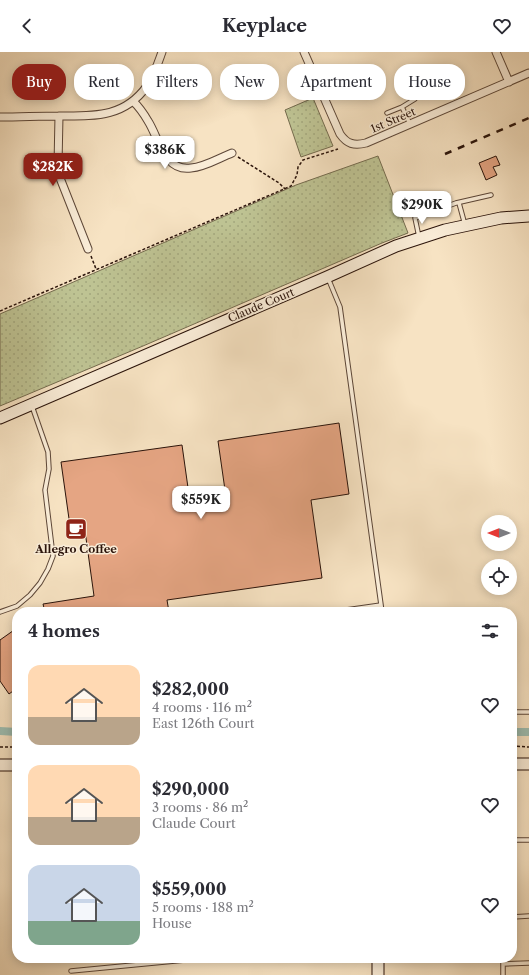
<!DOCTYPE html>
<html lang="en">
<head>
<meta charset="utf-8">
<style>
	body { margin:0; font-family:"Libre Caslon Text",serif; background:#f2f2f3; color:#2b2b33; height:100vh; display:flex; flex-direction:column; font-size:15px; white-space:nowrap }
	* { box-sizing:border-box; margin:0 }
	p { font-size:13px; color:#7c7c81 }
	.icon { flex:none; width:22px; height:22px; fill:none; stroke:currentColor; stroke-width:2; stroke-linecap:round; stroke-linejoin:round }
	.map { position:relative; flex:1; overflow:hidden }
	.side { position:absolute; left:12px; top:555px; width:505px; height:356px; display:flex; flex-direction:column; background:#fff; border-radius:16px; box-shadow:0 2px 10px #0003 }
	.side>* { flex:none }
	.guide { position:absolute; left:12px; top:12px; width:505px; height:36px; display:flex; gap:8px }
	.needle { width:26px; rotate:270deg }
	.buttons { position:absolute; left:481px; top:463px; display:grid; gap:8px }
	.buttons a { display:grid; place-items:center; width:36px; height:36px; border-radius:50%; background:#fff; box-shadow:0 2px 10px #0003; font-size:20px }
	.price { position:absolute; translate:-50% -34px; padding:0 9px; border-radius:8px; background:#fff; color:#222; font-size:13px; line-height:26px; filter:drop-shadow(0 1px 2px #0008) }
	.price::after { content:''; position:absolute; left:50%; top:24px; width:12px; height:9px; margin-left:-6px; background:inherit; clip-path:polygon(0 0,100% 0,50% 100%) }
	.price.on { background:#8f2418; color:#fff }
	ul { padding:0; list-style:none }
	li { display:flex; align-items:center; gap:12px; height:100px; padding:0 16px }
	li span { display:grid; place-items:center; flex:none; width:112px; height:80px; border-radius:12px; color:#555 }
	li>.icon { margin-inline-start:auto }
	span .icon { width:48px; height:48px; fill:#fffc; stroke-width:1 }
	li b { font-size:17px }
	h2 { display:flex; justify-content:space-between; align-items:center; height:48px; padding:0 16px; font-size:17px }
	.pill { padding:0 14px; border-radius:16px; background:#fff; box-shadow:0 2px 10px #0003; font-size:14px; line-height:36px }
	.pill.on { background:#8f2418; color:#fff }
	header { display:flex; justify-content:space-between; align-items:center; height:52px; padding:0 16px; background:#fff; font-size:18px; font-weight:800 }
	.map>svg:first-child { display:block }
</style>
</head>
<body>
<header><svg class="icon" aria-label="back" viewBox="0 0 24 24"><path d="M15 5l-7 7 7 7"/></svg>Keyplace<svg class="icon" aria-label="heart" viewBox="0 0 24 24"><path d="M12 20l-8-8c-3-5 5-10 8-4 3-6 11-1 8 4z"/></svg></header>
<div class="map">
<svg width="529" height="923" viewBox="0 0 529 923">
	<defs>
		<pattern id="grass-dots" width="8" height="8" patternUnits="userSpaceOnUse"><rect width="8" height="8" fill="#bec393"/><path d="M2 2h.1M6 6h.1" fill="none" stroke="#a3a77d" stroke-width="1.8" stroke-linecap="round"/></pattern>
	</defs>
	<rect width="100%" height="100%" fill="#f7e3c3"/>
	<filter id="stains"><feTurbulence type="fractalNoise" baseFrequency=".005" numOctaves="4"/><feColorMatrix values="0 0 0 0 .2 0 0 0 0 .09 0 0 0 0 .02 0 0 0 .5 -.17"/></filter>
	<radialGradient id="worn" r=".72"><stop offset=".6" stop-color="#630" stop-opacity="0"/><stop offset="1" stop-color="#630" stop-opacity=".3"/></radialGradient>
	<path fill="url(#grass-dots)" stroke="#746b4e" d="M313 46 333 94 301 105 285 58Z
		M378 104 408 181 382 191 143 294 0 354V262L296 133Z"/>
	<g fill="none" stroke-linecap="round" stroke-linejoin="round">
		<path stroke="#9dbeb2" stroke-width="8" d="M0 679 17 680
			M512 680H529"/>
	</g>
	<path fill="#e5a583" stroke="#2a130a" d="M496 104 500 113 493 115 497 123 486 128 479 111Z
		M339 371 349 442 311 448 322 526 167 548 169 560H45L43 552 94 544 85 479 71 481 61 410 182 393 190 450 226 445 218 389Z
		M17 576V636L9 642 0 629V588Z"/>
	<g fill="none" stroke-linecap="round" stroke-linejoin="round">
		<g stroke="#5d4738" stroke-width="5.5">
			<path id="lane" d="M402 55 415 47 414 35
				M387 61 402 55 410 72
				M459 151 465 173
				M419 185 415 166 456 151 491 143
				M328 226 340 255 382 560
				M0 560 17 554 30 543 40 531 48 517 53 504 45 438 49 417 48 400 32 354
				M332 560 381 553
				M512 660H529
				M512 788H529
				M512 865 529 864
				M503 906V923
				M503 912 529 911
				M71 919 206 906"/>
		</g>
		<g stroke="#5d4738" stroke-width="9">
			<path id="street" d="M304 0 340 82C347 92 354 94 366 91L529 21
				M496 0 509 30
				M133 49C139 55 144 62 148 69 159 86 164 120 191 116 205 115 219 106 232 101
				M59 64 58 113 60 126 88 197
				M0 65C20 65 39 64 59 64 94 64 124 66 147 34 154 24 158 11 162 0"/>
		</g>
		<g stroke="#2a130a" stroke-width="13">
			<path id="secondary" d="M0 366 327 225 396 194 445 178 501 166 529 164
				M512 712H529
				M0 713H17
				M378 923V906"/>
		</g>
		<path stroke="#2a130a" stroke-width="1.5" stroke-dasharray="3 2" stroke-linecap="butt" d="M238 105 279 131 285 137
			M91 204 96 217
			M0 259 291 134 297 123 298 115 303 108 338 97
			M512 694 529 695
			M0 695H17"/>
		<use href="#lane" stroke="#faedd8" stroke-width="3.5"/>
		<use href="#street" stroke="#faedd8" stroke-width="7"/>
		<use href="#secondary" stroke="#faedd8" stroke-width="11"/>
		<path stroke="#2a130a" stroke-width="2.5" stroke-dasharray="7 7" stroke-linecap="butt" d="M445 102 529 66"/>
	</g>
	<defs>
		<g id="cafe-square" transform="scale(1.15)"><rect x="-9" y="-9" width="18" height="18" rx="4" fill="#8f2418" stroke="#faedd8"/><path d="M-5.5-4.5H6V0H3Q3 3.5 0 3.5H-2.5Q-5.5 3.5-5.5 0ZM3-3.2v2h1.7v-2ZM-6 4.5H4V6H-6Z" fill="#fff"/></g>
	</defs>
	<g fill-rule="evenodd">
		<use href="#cafe-square" x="76" y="477"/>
	</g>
	<g text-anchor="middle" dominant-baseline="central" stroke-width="3" stroke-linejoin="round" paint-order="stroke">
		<g font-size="11" fill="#2a130a" stroke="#faedd8">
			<text transform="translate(393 68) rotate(-23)">1st Street</text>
			<text transform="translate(261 253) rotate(-23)">Claude Court</text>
		</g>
		<g font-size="11" font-weight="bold" fill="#2a130a" stroke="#faedd8">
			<text x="76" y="497">Allegro Coffee</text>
		</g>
	</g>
	<rect width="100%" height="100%" filter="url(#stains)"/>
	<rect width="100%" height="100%" fill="url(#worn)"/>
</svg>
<div class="buttons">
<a><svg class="needle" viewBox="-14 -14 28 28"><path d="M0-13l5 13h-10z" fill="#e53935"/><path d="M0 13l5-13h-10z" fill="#7c7c81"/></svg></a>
<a><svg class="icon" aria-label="locate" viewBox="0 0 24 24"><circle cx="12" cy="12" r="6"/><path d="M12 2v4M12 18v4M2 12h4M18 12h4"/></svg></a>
</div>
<b class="price" style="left:165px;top:118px">$386K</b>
<b class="price on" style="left:53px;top:135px">$282K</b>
<b class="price" style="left:422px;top:173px">$290K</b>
<b class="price" style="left:201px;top:468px">$559K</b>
<div class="guide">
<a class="pill on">Buy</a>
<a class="pill">Rent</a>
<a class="pill">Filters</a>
<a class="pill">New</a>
<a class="pill">Apartment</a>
<a class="pill">House</a>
</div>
<section class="side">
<h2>4 homes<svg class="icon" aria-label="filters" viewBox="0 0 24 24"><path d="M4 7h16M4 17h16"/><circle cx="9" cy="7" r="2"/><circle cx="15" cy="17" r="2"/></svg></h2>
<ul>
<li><span style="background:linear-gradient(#ffd9b3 65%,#b9a48a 0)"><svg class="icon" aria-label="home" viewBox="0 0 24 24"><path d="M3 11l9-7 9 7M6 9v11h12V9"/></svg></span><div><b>$282,000</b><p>4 rooms · 116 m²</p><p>East 126th Court</p></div><svg class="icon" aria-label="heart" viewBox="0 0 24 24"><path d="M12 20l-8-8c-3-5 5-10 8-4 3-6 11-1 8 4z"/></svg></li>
<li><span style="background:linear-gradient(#ffd9b3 65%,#b9a48a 0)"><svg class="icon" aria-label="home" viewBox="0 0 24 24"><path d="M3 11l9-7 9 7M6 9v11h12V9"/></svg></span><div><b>$290,000</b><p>3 rooms · 86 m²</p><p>Claude Court</p></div><svg class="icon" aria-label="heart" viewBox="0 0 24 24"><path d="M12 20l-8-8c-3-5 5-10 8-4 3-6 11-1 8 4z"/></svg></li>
<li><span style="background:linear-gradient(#c9d6e8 70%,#7fa58c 0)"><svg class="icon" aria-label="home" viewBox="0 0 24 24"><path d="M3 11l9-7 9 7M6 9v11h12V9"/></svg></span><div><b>$559,000</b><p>5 rooms · 188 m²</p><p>House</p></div><svg class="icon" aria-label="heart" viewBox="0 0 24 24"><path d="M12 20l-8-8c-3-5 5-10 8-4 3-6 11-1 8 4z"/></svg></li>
</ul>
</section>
</div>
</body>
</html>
